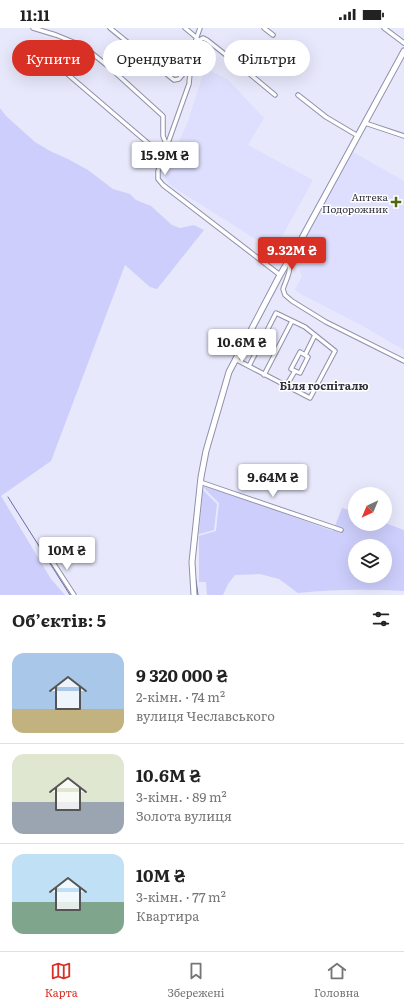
<!DOCTYPE html>
<html lang="uk">
<head>
<meta charset="utf-8">
<style>
	body { margin:0; font-family:Literata,serif; background:#f2f2f2; color:#222; height:100vh; display:flex; flex-direction:column; font-size:15px; white-space:nowrap }
	* { box-sizing:border-box; margin:0 }
	p { font-size:13px; color:#767676 }
	.icon { flex:none; width:22px; height:22px; fill:none; stroke:currentColor; stroke-width:2; stroke-linecap:round; stroke-linejoin:round }
	.map { position:relative; height:567px; overflow:hidden }
	.details { display:flex; flex-direction:column; background:#fff; flex:1 }
	.details>* { flex:none }
	.banner { position:absolute; left:12px; top:12px; width:380px; height:36px; display:flex; gap:8px }
	.needle { width:26px; rotate:224deg }
	.buttons { position:absolute; left:348px; top:459px; display:grid; gap:8px }
	.buttons a { display:grid; place-items:center; width:44px; height:44px; border-radius:50%; background:#fff; box-shadow:0 4px 16px #0002; font-size:20px }
	.price { position:absolute; translate:-50% -34px; padding:0 9px; border-radius:4px; background:#fff; color:#222; font-size:13px; line-height:26px; filter:drop-shadow(0 1px 2px #0008) }
	.price::after { content:''; position:absolute; left:50%; top:24px; width:12px; height:9px; margin-left:-6px; background:inherit; clip-path:polygon(0 0,100% 0,50% 100%) }
	.price.current { background:#d93025; color:#fff }
	ul { padding:0; list-style:none }
	li { display:flex; align-items:center; gap:12px; height:100px; padding:0 12px }
	li+li { border-top:1px solid #e0e0e0 }
	li span { display:grid; place-items:center; flex:none; width:112px; height:80px; border-radius:12px; color:#555 }
	li>.icon { margin-inline-start:auto }
	span .icon { width:48px; height:48px; fill:#fffc; stroke-width:1 }
	li b { font-size:17px }
	h2 { display:flex; justify-content:space-between; align-items:center; height:48px; padding:0 12px; font-size:17px }
	.tag { padding:0 14px; border-radius:18px; background:#fff; box-shadow:0 4px 16px #0002; font-size:14px; line-height:36px }
	.tag.current { background:#d93025; color:#fff }
	.status { display:flex; justify-content:space-between; align-items:center; height:28px; padding:0 20px; background:#fff; direction:ltr }
	.status svg { height:11px; fill:currentColor }
	.tabs { display:flex; justify-content:space-around; align-items:center; height:56px; border-top:1px solid #e0e0e0; background:#fff; font-size:11px; color:#767676 }
	.tabs a { display:grid; justify-items:center; gap:2px }
	.tabs .current { color:#d93025 }
	.map>svg:first-child { display:block }
</style>
</head>
<body>
<div class="status"><b>11:11</b><svg viewBox="0 0 49 12"><path d="M0 12V9h3v3zM5 12V6h3v6zM10 12V3h3v9zM15 12V0h3v12zM26 1h20v11H26zM47 4h2v5h-2z"/></svg></div>
<div class="map">
<svg width="404" height="567" viewBox="0 0 404 567">
	<rect width="100%" height="100%" fill="#e7e8fb"/>
	<path fill="#dedffe" d="M205 40 227 51 264 90 248 117 313 152 274 223 170 157 165 150V146L188 93Z
		M353 124 404 153V322L361 297 297 264 295 261 302 248 294 230Z"/>
	<path fill="#cdcefb" fill-rule="evenodd" d="M0 80 6 88 35 114 50 123 68 131 88 142 113 161 130 166 136 172 151 178 172 197 180 200 194 197 204 202 157 261 150 259 125 237 51 433 1 468 51 551 65 567H0Z
		M205 457 333 503 342 480 355 484V496L385 495 404 502V563C369 561 333 561 298 565L279 551 260 546 235 547 228 556 223 567H207L206 554H199V508L216 503 219 475 204 460ZM355 518H385V548H355Z
		M203 462 217 476 214 502 199 506Z"/>
	<g fill="none" stroke-linecap="round" stroke-linejoin="round">
		<path stroke="#6a69a6" stroke-width="1" d="M8 469 70 567
			M196 552 198 567"/>
		<g stroke="#8f90ac" stroke-width="5.5">
			<path id="street" d="M33 0 56 7 83 18 109 39 163 88V108L167 118
				M110 0 174 52 179 51 189 39
				M185 0 197 10
				M200 0 192 23 189 56 158 143V151L163 157 280 247
				M264 0 273 7
				M384 0 404 15
				M196 14 203 10 207 12 245 42 275 67
				M38 32 65 44 163 128
				M298 67 326 89 358 108
				M365 95 404 108
				M289 232C292 242 286 252 283 261L285 267 292 273 326 294 404 333
				M235 331C260 344 285 357 310 370L335 323 305 299 276 285 249 338
				M295 343 300 345 308 329 305 327
				M264 347 292 293
				M286 358 295 343 291 341 300 324 305 327 315 307
				M200 454 341 502
				M48 527 74 567"/>
		</g>
		<g stroke="#8f90ac" stroke-width="7">
			<path id="secondary" d="M194 567 192 534 201 449 206 423 229 344 280 247 302 210 404 23"/>
		</g>
		<use href="#street" stroke="#fff" stroke-width="3.5"/>
		<use href="#secondary" stroke="#fff" stroke-width="5"/>
	</g>
	<path fill="#536713" stroke="#fff" stroke-width="1.5" d="M394 168h4v4h4v4h-4v4h-4v-4h-4v-4h4z"/>
	<g text-anchor="middle" dominant-baseline="central" stroke-width="3" stroke-linejoin="round" paint-order="stroke">
		<g font-size="10" fill="#31313d" stroke="#fff" text-anchor="end">
			<text x="388" y="168">Аптека<tspan x="388" dy="12">Подорожник</tspan></text>
		</g>
		<g font-size="11" font-weight="bold" fill="#31313d" stroke="#fff">
			<text x="324" y="357">Біля госпіталю</text>
		</g>
	</g>
</svg>
<div class="buttons">
<a><svg class="needle" viewBox="-14 -14 28 28"><path d="M0-13l5 13h-10z" fill="#e53935"/><path d="M0 13l5-13h-10z" fill="#767676"/></svg></a>
<a><svg class="icon" aria-label="layers" viewBox="0 0 24 24"><path d="M12 4l9 5-9 5-9-5zM3 14l9 5 9-5"/></svg></a>
</div>
<b class="price" style="left:165px;top:148px">15.9M ₴</b>
<b class="price current" style="left:292px;top:243px">9.32M ₴</b>
<b class="price" style="left:242px;top:335px">10.6M ₴</b>
<b class="price" style="left:273px;top:470px">9.64M ₴</b>
<b class="price" style="left:67px;top:543px">10M ₴</b>
<div class="banner">
<a class="tag current">Купити</a>
<a class="tag">Орендувати</a>
<a class="tag">Фільтри</a>
</div>
</div>
<section class="details">
<h2>Об’єктів: 5<svg class="icon" aria-label="filters" viewBox="0 0 24 24"><path d="M4 7h16M4 17h16"/><circle cx="9" cy="7" r="2"/><circle cx="15" cy="17" r="2"/></svg></h2>
<ul>
<li><span style="background:linear-gradient(#a9c7e8 70%,#c2b280 0)"><svg class="icon" aria-label="home" viewBox="0 0 24 24"><path d="M3 11l9-7 9 7M6 9v11h12V9"/></svg></span><div><b>9 320 000 ₴</b><p>2-кімн. · 74 m²</p><p>вулиця Чеславського</p></div></li>
<li><span style="background:linear-gradient(#dfe7d0 60%,#9aa5b1 0)"><svg class="icon" aria-label="home" viewBox="0 0 24 24"><path d="M3 11l9-7 9 7M6 9v11h12V9"/></svg></span><div><b>10.6M ₴</b><p>3-кімн. · 89 m²</p><p>Золота вулиця</p></div></li>
<li><span style="background:linear-gradient(#bfe0f5 60%,#7fa58c 0)"><svg class="icon" aria-label="home" viewBox="0 0 24 24"><path d="M3 11l9-7 9 7M6 9v11h12V9"/></svg></span><div><b>10M ₴</b><p>3-кімн. · 77 m²</p><p>Квартира</p></div></li>
</ul>
</section>
<nav class="tabs">
<a class="current"><svg class="icon" aria-label="map" viewBox="0 0 24 24"><path d="M3 6l6-2 6 2 6-2v14l-6 2-6-2-6 2zM9 4v14M15 6v14"/></svg>Карта</a>
<a><svg class="icon" aria-label="saved" viewBox="0 0 24 24"><path d="M7 4h10v16l-5-4-5 4z"/></svg>Збережені</a>
<a><svg class="icon" aria-label="home" viewBox="0 0 24 24"><path d="M3 11l9-7 9 7M6 9v11h12V9"/></svg>Головна</a>
</nav>
</body>
</html>
